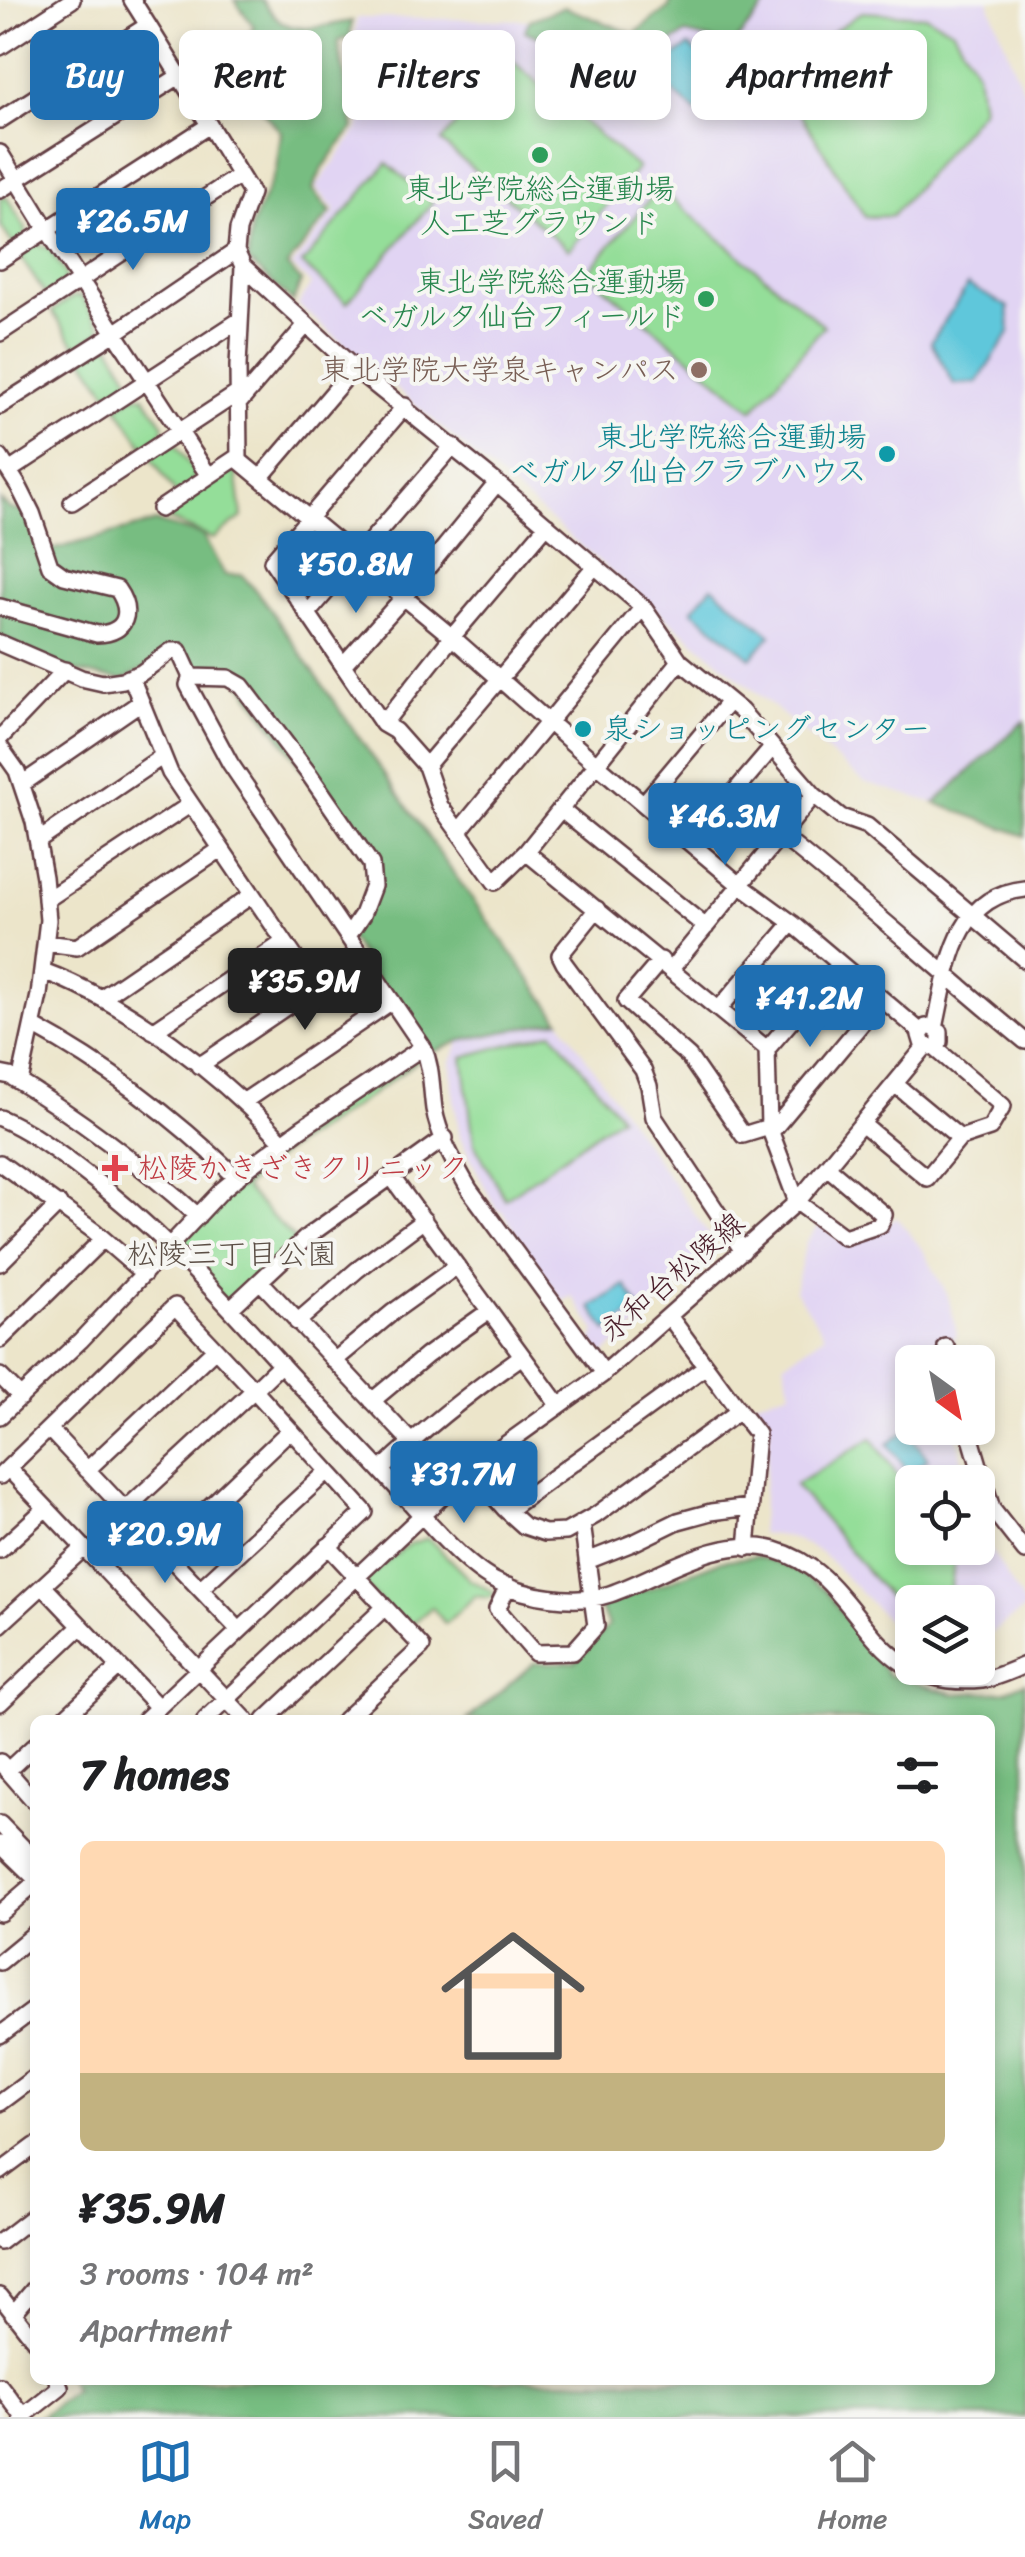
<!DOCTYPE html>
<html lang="en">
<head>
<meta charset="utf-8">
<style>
	body { margin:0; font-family:Sriracha,"Klee One",sans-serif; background:#f2f2f2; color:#202124; height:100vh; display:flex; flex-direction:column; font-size:38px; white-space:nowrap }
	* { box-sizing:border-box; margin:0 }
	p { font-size:32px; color:#757577 }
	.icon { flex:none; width:55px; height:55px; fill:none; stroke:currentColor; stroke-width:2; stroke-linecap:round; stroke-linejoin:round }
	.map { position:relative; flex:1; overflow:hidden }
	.details { position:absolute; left:30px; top:1715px; width:965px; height:670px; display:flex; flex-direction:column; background:#fff; border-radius:15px; box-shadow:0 5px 15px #0003 }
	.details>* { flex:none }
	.hud { position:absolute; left:30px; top:30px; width:965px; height:90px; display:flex; gap:20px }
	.needle { width:65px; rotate:147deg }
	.buttons { position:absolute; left:895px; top:1345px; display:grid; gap:20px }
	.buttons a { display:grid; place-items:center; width:100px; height:100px; border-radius:15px; background:#fff; box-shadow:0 5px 15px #0003; font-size:50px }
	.price { position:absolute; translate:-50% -85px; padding:0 22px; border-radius:10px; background:#1f6fb2; color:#fff; font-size:32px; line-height:65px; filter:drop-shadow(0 2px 5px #0008) }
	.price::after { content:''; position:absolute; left:50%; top:60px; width:30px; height:22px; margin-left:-15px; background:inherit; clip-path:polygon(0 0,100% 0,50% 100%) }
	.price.selected { background:#222; color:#fff }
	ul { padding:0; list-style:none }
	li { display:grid; align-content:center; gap:20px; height:530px; padding:0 50px }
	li+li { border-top:2px solid #e0e0e0 }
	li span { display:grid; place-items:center; height:310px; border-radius:15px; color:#555 }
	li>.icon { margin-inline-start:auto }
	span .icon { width:180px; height:180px; fill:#fffc; stroke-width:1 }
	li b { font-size:42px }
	h2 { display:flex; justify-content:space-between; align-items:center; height:120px; padding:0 50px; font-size:42px }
	.tag { padding:0 35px; border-radius:15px; background:#fff; box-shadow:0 5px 15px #0003; font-size:35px; line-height:90px }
	.tag.selected { background:#1f6fb2; color:#fff }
	.menu { display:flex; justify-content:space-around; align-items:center; height:140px; border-top:2px solid #e0e0e0; background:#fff; font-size:28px; color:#757577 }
	.menu a { display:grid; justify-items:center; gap:5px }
	.menu .selected { color:#1f6fb2 }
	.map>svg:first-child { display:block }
</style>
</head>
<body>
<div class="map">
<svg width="1025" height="2417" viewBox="0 0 1025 2417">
	<rect width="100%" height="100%" fill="#f6f6f2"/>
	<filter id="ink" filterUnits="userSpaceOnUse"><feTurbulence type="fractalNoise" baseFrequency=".01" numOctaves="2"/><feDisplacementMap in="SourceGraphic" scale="20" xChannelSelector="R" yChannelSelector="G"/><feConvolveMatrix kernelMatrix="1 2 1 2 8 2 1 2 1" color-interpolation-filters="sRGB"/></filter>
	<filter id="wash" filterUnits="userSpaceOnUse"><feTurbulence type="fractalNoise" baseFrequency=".0048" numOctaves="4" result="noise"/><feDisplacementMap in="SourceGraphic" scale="40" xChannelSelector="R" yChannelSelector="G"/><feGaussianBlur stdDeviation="2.25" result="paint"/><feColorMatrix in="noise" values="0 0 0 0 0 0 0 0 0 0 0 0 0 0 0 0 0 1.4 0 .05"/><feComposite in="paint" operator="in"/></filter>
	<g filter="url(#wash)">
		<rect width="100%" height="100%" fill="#ece5ca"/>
		<path fill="#e1d4f3" d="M786 0H988L1022 88 1025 91V721L935 803 864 782 616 576 298 305 311 284 292 266 335 211 316 187 360 126 345 47 355 34 357 18 530 20 525 30 623 70 686 34 733 45 767 4Z
			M548 1020H560L718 1248 628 1334 602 1356 592 1341 596 1331 572 1296 563 1301 535 1264 504 1213 496 1209 460 1137 452 1086 451 1061 460 1041Z
			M896 1217 923 1250 948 1296 957 1334 941 1354 942 1362H912V1428H955L966 1482H912V1548H978V1528L1025 1606V1609L978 1642V1602H912V1631L897 1630 821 1552 789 1537 760 1533 770 1428 746 1404 791 1391 784 1363 825 1335 795 1291 806 1242 819 1225 851 1247 884 1228Z"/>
		<path fill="#94de99" stroke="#6f7e62" stroke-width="2.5" d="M862 12 926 16 953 30 977 72 982 109 892 216 865 217 790 98 796 63 827 36Z
			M511 60 638 168 569 250 441 142Z
			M387 163 433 202 347 303 302 264Z
			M659 188 824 326 753 410 587 273Z
			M0 197 7 198 26 229 25 239 14 246 0 225Z
			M35 244 49 248 66 274 63 286 47 297 19 255Z
			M81 296 101 327 100 332 77 348 52 311 73 297Z
			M101 343 110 345 130 380 109 395 82 356Z
			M135 395 144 396 164 425 161 435 144 447 117 407Z
			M167 444 176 445 195 473 192 483 176 494 150 456Z
			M236 471 242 517 213 539 162 516 163 511 226 472Z
			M771 799 792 816 759 855 739 839Z
			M553 1032 620 1116 505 1199 474 1143 463 1057Z
			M423 1047 426 1055 367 1098 283 1153 244 1188 299 1244 231 1308 171 1246 223 1189Z
			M872 1438 912 1497V1548H947L955 1559 949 1599 945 1602H912V1625L795 1485Z
			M428 1538 470 1580 493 1592 490 1598 475 1596 445 1624 432 1607 406 1629 362 1582 409 1544Z"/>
		<path fill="#77bd81" stroke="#606e56" stroke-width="2.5" d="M234 0H262C288 41 309 27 352 21L350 37 338 41 354 128C338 147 322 165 313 189L331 212 287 266 301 281 293 302 248 261 251 227 276 170 281 132 251 98 267 61 249 33 255 28Z
			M671 0H786L767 4 733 45 686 34 623 70 524 31 530 20 564 7 634 34 669 7Z
			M0 500 10 509 32 513 44 552 156 522 202 535 225 575H242L263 599 444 860 560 1020 460 1041 426 1055 348 936 373 886 371 864 238 678 191 677 178 651 123 680 65 670 0 636Z
			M1025 721V836L935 803 1017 727Z
			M755 1556 792 1568 825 1590 888 1675 954 1694 1006 1691 1025 1682V2417H40L74 2390 69 2380H990V1720H467L534 1663 575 1662 608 1626 598 1602 651 1588 720 1561Z"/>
		<path fill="#5fc7db" stroke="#547383" stroke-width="2.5" d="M689 46 723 76 732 107 714 120 696 112 651 73Z
			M968 285 1008 307 1010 332 977 383 954 384 931 342Z
			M712 586 771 635 751 658 692 610Z
			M625 1285 640 1308 607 1331 591 1307Z
			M907 1430 928 1459 909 1473 888 1444Z"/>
	</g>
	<g filter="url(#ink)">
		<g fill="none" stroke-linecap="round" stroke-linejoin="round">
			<g stroke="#623d43" stroke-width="20">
				<path id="minor" d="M132 0C173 64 211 129 251 193L238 230 236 251 243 266 238 366 239 460
					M0 47 72 0
					M0 120 148 25
					M0 153 48 231 209 476 236 458 452 637 595 763 740 885 792 923 921 1032
					M0 190 181 75
					M0 260 208 126
					M243 266 354 368 497 483 643 607 680 661 741 711 814 795 841 817 867 826 1025 960
					M0 333 240 175
					M238 404 306 325
					M0 406 115 333 236 251
					M405 406 272 561 383 724 395 731 426 766 440 806 495 882 526 852 680 661
					M0 457 19 487 32 513 50 566 64 576 117 589C133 612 127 633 97 634L0 607
					M9 471 240 320
					M260 478 354 368
					M72 502 238 393
					M160 509 209 476
					M307 614 453 446
					M0 643 81 678 103 683 123 680 141 673 171 651H179L191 677 188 685 230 763 423 1047C432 1067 431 1087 434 1109 439 1137 455 1164 469 1189L604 1373
					M343 665 403 598 497 483
					M131 677 170 773 315 987
					M191 677 228 678 242 686 309 774 371 864 373 886 362 915 348 936
					M383 724 452 637 547 525
					M0 738 65 670
					M0 747 17 771 34 822 44 877 48 920 39 995 20 1082
					M426 766 595 566
					M22 784 141 702
					M644 803 728 703
					M560 809 706 927
					M459 831 643 607
					M780 835C864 901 942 973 1025 1041
					M38 841 163 756
					M691 843 772 748
					M526 852 767 1049 769 1127 797 1202 844 1237 880 1225 884 1215 827 1167
					M46 900 191 804
					M597 909 560 955 564 963 643 1070 649 1086 654 1117 743 1251
					M46 943 77 947 221 849
					M661 960 626 1001 689 1057 743 1135 769 1127
					M671 969 814 795
					M43 971C127 1002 222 1076 283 1142
					M101 998 252 895
					M719 1009 792 923
					M33 1026C107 1066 176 1119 237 1178
					M935 1028C948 970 953 896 1025 889
					M153 1031 284 942
					M935 1048 940 1042V1032L932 1027H926L920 1035 923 1045 935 1048 1003 1106 990 1128 960 1138
					M767 1049 840 964
					M199 1066 361 956
					M0 1074 10 1076C79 1118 138 1162 198 1216
					M243 1102 392 1001
					M0 1118C28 1130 52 1148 76 1166 154 1224 212 1288 277 1360 312 1399 349 1436 385 1475 414 1505 458 1561 493 1580 524 1597 576 1605 610 1594 662 1576 717 1534 775 1550 866 1576 862 1692 982 1680 996 1678 1012 1670 1025 1665
					M863 1125 927 1178 960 1138 896 1085
					M772 1131 882 999
					M0 1163 94 1231 144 1274
					M391 1176 559 1406
					M0 1263 59 1204
					M260 1281 411 1442
					M231 1308 308 1236 445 1138
					M297 1322 357 1270 424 1220
					M0 1340 103 1239
					M946 1347 951 1362
					M334 1361 393 1312 457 1266
					M0 1376 21 1397
					M372 1401 426 1356 489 1311
					M739 1411 757 1434 747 1548
					M0 1416 81 1340 223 1189 251 1166 302 1128 423 1047
					M968 1428 992 1509 1025 1551
					M49 1429 125 1510 254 1390 365 1512 145 1720
					M87 1470 215 1349
					M381 1470C425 1428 472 1391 522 1356
					M470 1470 505 1509 524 1526 545 1533 566 1532 596 1515 739 1411 669 1316
					M0 1476 175 1306 254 1390 281 1364
					M125 1510 239 1630
					M507 1511 706 1366
					M328 1546 422 1647 344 1720
					M84 1548 246 1720
					M0 1550 46 1508
					M163 1551 290 1430
					M587 1561 635 1542 678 1521 711 1512 750 1507
					M43 1586 158 1707
					M508 1586 497 1609 535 1653 573 1652 596 1626 582 1523
					M200 1589 328 1471
					M0 1625 84 1548 8 1468
					M0 1703 80 1627
					M62 1720 119 1667
					M205 1720 470 1470 602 1375 797 1202 925 1047
					M265 1720 385 1607
					M0 1762 35 1802
					M7 1771 35 1745
					M0 1824 35 1860
					M0 1844 35 1878
					M0 1913 35 1883
					M0 1962 34 1934 35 1935
					M0 2035 35 2009
					M0 2103 35 2077
					M0 2172 35 2146
					M0 2242 35 2215
					M0 2296 35 2341
					M13 2314 35 2288
					M0 2386 23 2416
					M22 2417 60 2387 57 2380"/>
			</g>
			<use href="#minor" stroke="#fff" stroke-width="15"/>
		</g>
	</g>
	<g fill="#2e9e5b" stroke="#f6f6f2" stroke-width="4">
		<circle cx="540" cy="155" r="10"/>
		<circle cx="706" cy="299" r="10"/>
	</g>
	<circle fill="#8d6e63" stroke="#f6f6f2" stroke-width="4" cx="699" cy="370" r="10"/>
	<g fill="#0f9aa8" stroke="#f6f6f2" stroke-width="4">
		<circle cx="887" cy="454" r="10"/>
		<circle cx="583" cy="729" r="10"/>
	</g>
	<path fill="#e0444e" stroke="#f6f6f2" stroke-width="4" d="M110 1153h10v10h10v10h-10v10h-10v-10h-10v-10h10z"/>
	<g text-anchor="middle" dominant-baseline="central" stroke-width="8" stroke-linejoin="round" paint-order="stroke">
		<g font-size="30" fill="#27864d" stroke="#f6f6f2">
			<text x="540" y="189">東北学院総合運動場<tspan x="540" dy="34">人工芝グラウンド</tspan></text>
			<text x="686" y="282" text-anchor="end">東北学院総合運動場<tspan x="686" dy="34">ベガルタ仙台フィールド</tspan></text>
		</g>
		<g font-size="30" fill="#785e54" stroke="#f6f6f2" text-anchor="end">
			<text x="679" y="370">東北学院大学泉キャンパス</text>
		</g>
		<g font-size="30" fill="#0d838f" stroke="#f6f6f2" text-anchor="end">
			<text x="867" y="437">東北学院総合運動場<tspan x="867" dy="34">べガルタ仙台クラブハウス</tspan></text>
			<text x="603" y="729" text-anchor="start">泉ショッピングセンター</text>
		</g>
		<g font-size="30" fill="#be3a42" stroke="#f6f6f2" text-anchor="start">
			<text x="138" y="1168">松陵かきざきクリニック</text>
		</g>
		<g font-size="30" fill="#5c4f46" stroke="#f6f6f2">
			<text x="232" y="1254">松陵三丁目公園</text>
		</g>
		<g font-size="30" fill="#4a1f2b" stroke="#f6f6f2">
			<text transform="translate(672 1277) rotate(-41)">永和台松陵線</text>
		</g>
	</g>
</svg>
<div class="buttons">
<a><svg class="needle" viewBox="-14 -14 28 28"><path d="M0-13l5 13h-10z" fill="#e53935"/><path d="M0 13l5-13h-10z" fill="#757577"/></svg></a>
<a><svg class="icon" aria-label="locate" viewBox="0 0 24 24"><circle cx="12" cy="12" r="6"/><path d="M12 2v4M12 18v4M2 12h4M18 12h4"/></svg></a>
<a><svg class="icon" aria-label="layers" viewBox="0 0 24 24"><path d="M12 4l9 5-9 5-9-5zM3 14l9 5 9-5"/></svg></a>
</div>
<b class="price" style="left:133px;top:273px">¥26.5M</b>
<b class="price" style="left:356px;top:616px">¥50.8M</b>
<b class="price" style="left:725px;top:868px">¥46.3M</b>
<b class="price selected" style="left:305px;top:1033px">¥35.9M</b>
<b class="price" style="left:810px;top:1050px">¥41.2M</b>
<b class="price" style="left:464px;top:1526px">¥31.7M</b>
<b class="price" style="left:165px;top:1586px">¥20.9M</b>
<div class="hud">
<a class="tag selected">Buy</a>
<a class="tag">Rent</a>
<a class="tag">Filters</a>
<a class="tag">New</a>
<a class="tag">Apartment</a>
</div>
<section class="details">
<h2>7 homes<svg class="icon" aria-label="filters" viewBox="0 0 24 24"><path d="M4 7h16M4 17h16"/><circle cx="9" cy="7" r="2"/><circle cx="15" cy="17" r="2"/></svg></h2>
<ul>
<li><span style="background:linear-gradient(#ffd9b3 75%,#c2b280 0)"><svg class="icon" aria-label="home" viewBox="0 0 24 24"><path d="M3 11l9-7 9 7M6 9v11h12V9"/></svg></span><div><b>¥35.9M</b><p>3 rooms · 104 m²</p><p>Apartment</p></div></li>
</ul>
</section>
</div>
<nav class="menu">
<a class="selected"><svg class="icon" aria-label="map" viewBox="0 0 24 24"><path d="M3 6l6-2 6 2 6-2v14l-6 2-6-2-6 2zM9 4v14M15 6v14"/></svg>Map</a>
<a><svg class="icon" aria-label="saved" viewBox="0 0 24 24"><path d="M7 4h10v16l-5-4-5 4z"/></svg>Saved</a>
<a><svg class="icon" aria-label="home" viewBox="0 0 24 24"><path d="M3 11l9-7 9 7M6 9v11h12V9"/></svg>Home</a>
</nav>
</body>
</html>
